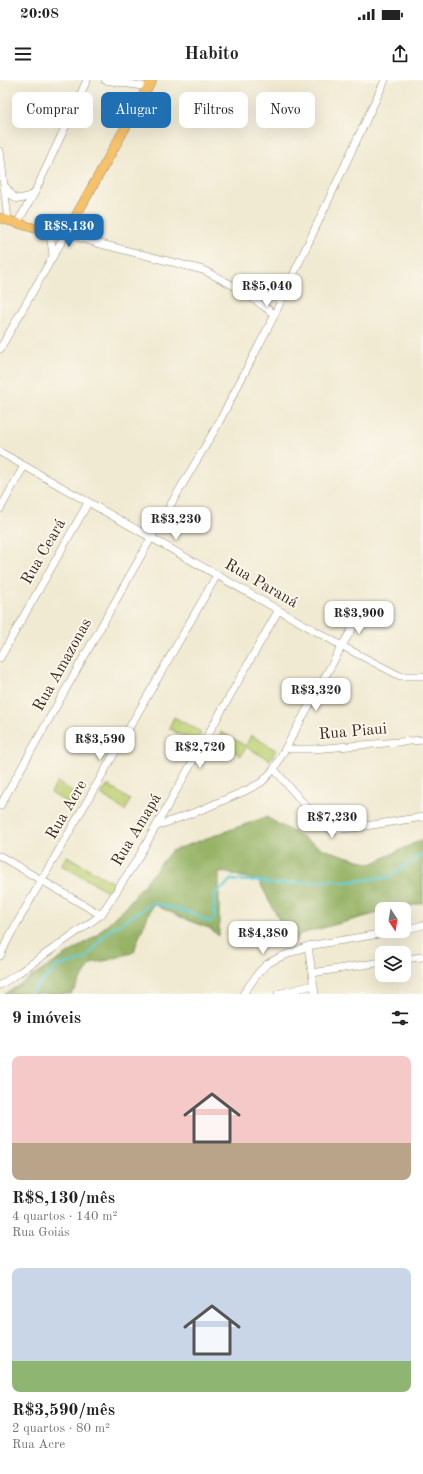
<!DOCTYPE html>
<html lang="pt">
<head>
<meta charset="utf-8">
<style>
	body { margin:0; font-family:"Old Standard TT",serif; background:#f2f2f2; color:#222; height:100vh; display:flex; flex-direction:column; font-size:15px; white-space:nowrap }
	* { box-sizing:border-box; margin:0 }
	p { font-size:13px; color:#767676 }
	.icon { flex:none; width:22px; height:22px; fill:none; stroke:currentColor; stroke-width:2; stroke-linecap:round; stroke-linejoin:round }
	.map { position:relative; height:914px; overflow:hidden }
	.drawer { display:flex; flex-direction:column; background:#fff; flex:1 }
	.drawer>* { flex:none }
	.guide { position:absolute; left:12px; top:12px; width:399px; height:36px; display:flex; gap:8px }
	.needle { width:26px; rotate:168deg }
	.fabs { position:absolute; left:375px; top:822px; display:grid; gap:8px }
	.fabs a { display:grid; place-items:center; width:36px; height:36px; border-radius:8px; background:#fff; box-shadow:0 4px 16px #0002; font-size:20px }
	.price { position:absolute; translate:-50% -34px; padding:0 9px; border-radius:8px; background:#fff; color:#222; font-size:13px; line-height:26px; filter:drop-shadow(0 1px 2px #0008) }
	.price::after { content:''; position:absolute; left:50%; top:24px; width:12px; height:9px; margin-left:-6px; background:inherit; clip-path:polygon(0 0,100% 0,50% 100%) }
	.price.current { background:#1f6fb2; color:#fff }
	ul { padding:0; list-style:none }
	li { display:grid; align-content:center; gap:8px; height:212px; padding:0 12px }
	li span { display:grid; place-items:center; height:124px; border-radius:8px; color:#555 }
	li>.icon { margin-inline-start:auto }
	span .icon { width:72px; height:72px; fill:#fffc; stroke-width:1 }
	li b { font-size:17px }
	h2 { display:flex; justify-content:space-between; align-items:center; height:48px; padding:0 12px; font-size:17px }
	.chip { padding:0 14px; border-radius:8px; background:#fff; box-shadow:0 4px 16px #0002; font-size:14px; line-height:36px }
	.chip.current { background:#1f6fb2; color:#fff }
	.status { display:flex; justify-content:space-between; align-items:center; height:28px; padding:0 20px; background:#fff; direction:ltr }
	.status svg { height:11px; fill:currentColor }
	header { display:flex; justify-content:space-between; align-items:center; height:52px; padding:0 12px; background:#fff; font-size:18px; font-weight:700 }
	.map>svg:first-child { display:block }
</style>
</head>
<body>
<div class="status"><b>20:08</b><svg viewBox="0 0 49 12"><path d="M0 12V9h3v3zM5 12V6h3v6zM10 12V3h3v9zM15 12V0h3v12zM26 1h20v11H26zM47 4h2v5h-2z"/></svg></div>
<header><svg class="icon" aria-label="menu" viewBox="0 0 24 24"><path d="M4 6h16M4 12h16M4 18h16"/></svg>Habito<svg class="icon" aria-label="share" viewBox="0 0 24 24"><path d="M12 15V3M7 8l5-5 5 5M5 13v7h14v-7"/></svg></header>
<div class="map">
<svg width="423" height="914" viewBox="0 0 423 914">
	<rect width="100%" height="100%" fill="#fbf7ec"/>
	<filter id="ink" filterUnits="userSpaceOnUse"><feTurbulence type="fractalNoise" baseFrequency=".025" numOctaves="2"/><feDisplacementMap in="SourceGraphic" scale="8" xChannelSelector="R" yChannelSelector="G"/><feConvolveMatrix kernelMatrix="1 2 1 2 8 2 1 2 1" color-interpolation-filters="sRGB"/></filter>
	<filter id="wash" filterUnits="userSpaceOnUse"><feTurbulence type="fractalNoise" baseFrequency=".012" numOctaves="4" result="noise"/><feDisplacementMap in="SourceGraphic" scale="16" xChannelSelector="R" yChannelSelector="G"/><feGaussianBlur stdDeviation="0.9" result="paint"/><feColorMatrix in="noise" values="0 0 0 0 0 0 0 0 0 0 0 0 0 0 0 0 0 1.4 0 .05"/><feComposite in="paint" operator="in"/></filter>
	<g filter="url(#wash)">
		<rect width="100%" height="100%" fill="#f0ead2"/>
		<path fill="#bdd175" stroke="#7c7e4a" d="M174 637 201 652 196 664 169 648Z
			M221 652 246 666 251 655 276 670 270 680 246 667 241 676 217 660Z
			M57 702 81 717 75 728 51 713Z
			M108 705 130 720 125 731 101 714Z
			M67 776 115 804 111 813 61 785Z"/>
		<path fill="#96b366" stroke="#686e42" d="M266 737 323 769 371 784 423 759V823L395 829H382V832L300 854 292 865 259 801 219 791V856L209 848 187 840 153 824 137 862 134 872 109 880 92 883 71 914H5L94 857 127 825 171 771Z"/>
		<g fill="none" stroke-linecap="round" stroke-linejoin="round">
			<path stroke="#5dcad4" stroke-width="2.5" d="M30 914 58 886 86 879 106 853 153 823 195 834 204 840 211 842 215 837 214 831 215 813 224 807 230 800 259 801 273 804 336 800 345 802 389 797 423 774"/>
		</g>
	</g>
	<g filter="url(#ink)">
		<g fill="none" stroke-linecap="round" stroke-linejoin="round">
			<g stroke="#968a78" stroke-width="8">
				<path id="minor" d="M105 0 148 7
					M0 71 8 140
					M4 105C16 121 15 122 34 114
					M17 143 34 114 87 0
					M44 151 51 160 53 176
					M0 269 68 150 80 158 97 163 203 190 242 210 274 234
					M0 372 342 566 400 596H423
					M0 429 24 386
					M0 578 88 423
					M285 669H313L423 660
					M274 689 322 745 331 750 353 748 423 737
					M0 726 151 458 217 346 271 242 385 0
					M157 746 201 730 247 710 262 702 274 689 342 566 361 534
					M0 776 101 835
					M404 850 423 845
					M308 866 315 914
					M0 876 9 857 217 495
					M404 879 423 877
					M312 893 382 882
					M0 905 17 894 101 835 138 778 278 531
					M243 914 259 892 267 884 278 878 308 866 397 851
					M278 914 313 905"/>
			</g>
			<g stroke="#968a78" stroke-width="10">
				<path id="major" d="M0 138 44 151 68 150 152 0"/>
			</g>
			<use href="#minor" stroke="#fff" stroke-width="7"/>
			<use href="#major" stroke="#f5c16b" stroke-width="9"/>
		</g>
	</g>
	<g text-anchor="middle" dominant-baseline="central" stroke-width="4" stroke-linejoin="round" paint-order="stroke">
		<g font-size="16" fill="#3b2a1e" stroke="#fbf7ec">
			<text transform="translate(44 472) rotate(-60)">Rua Ceará</text>
			<text transform="translate(261 504) rotate(30)">Rua Paraná</text>
			<text transform="translate(63 585) rotate(-61)">Rua Amazonas</text>
			<text transform="translate(353 652) rotate(-5)">Rua Piaui</text>
			<text transform="translate(67 730) rotate(-60)">Rua Acre</text>
			<text transform="translate(137 750) rotate(-59)">Rua Amapá</text>
		</g>
	</g>
</svg>
<div class="fabs">
<a><svg class="needle" viewBox="-14 -14 28 28"><path d="M0-13l5 13h-10z" fill="#e53935"/><path d="M0 13l5-13h-10z" fill="#767676"/></svg></a>
<a><svg class="icon" aria-label="layers" viewBox="0 0 24 24"><path d="M12 4l9 5-9 5-9-5zM3 14l9 5 9-5"/></svg></a>
</div>
<b class="price current" style="left:69px;top:168px">R$8,130</b>
<b class="price" style="left:267px;top:228px">R$5,040</b>
<b class="price" style="left:176px;top:461px">R$3,230</b>
<b class="price" style="left:359px;top:555px">R$3,900</b>
<b class="price" style="left:316px;top:632px">R$3,320</b>
<b class="price" style="left:100px;top:681px">R$3,590</b>
<b class="price" style="left:200px;top:689px">R$2,720</b>
<b class="price" style="left:332px;top:759px">R$7,230</b>
<b class="price" style="left:263px;top:875px">R$4,380</b>
<div class="guide">
<a class="chip">Comprar</a>
<a class="chip current">Alugar</a>
<a class="chip">Filtros</a>
<a class="chip">Novo</a>
</div>
</div>
<section class="drawer">
<h2>9 imóveis<svg class="icon" aria-label="filters" viewBox="0 0 24 24"><path d="M4 7h16M4 17h16"/><circle cx="9" cy="7" r="2"/><circle cx="15" cy="17" r="2"/></svg></h2>
<ul>
<li><span style="background:linear-gradient(#f6c9c9 70%,#b9a48a 0)"><svg class="icon" aria-label="home" viewBox="0 0 24 24"><path d="M3 11l9-7 9 7M6 9v11h12V9"/></svg></span><div><b>R$8,130/mês</b><p>4 quartos · 140 m²</p><p>Rua Goiás</p></div></li>
<li><span style="background:linear-gradient(#c9d6e8 75%,#8fb573 0)"><svg class="icon" aria-label="home" viewBox="0 0 24 24"><path d="M3 11l9-7 9 7M6 9v11h12V9"/></svg></span><div><b>R$3,590/mês</b><p>2 quartos · 80 m²</p><p>Rua Acre</p></div></li>
</ul>
</section>
</body>
</html>
